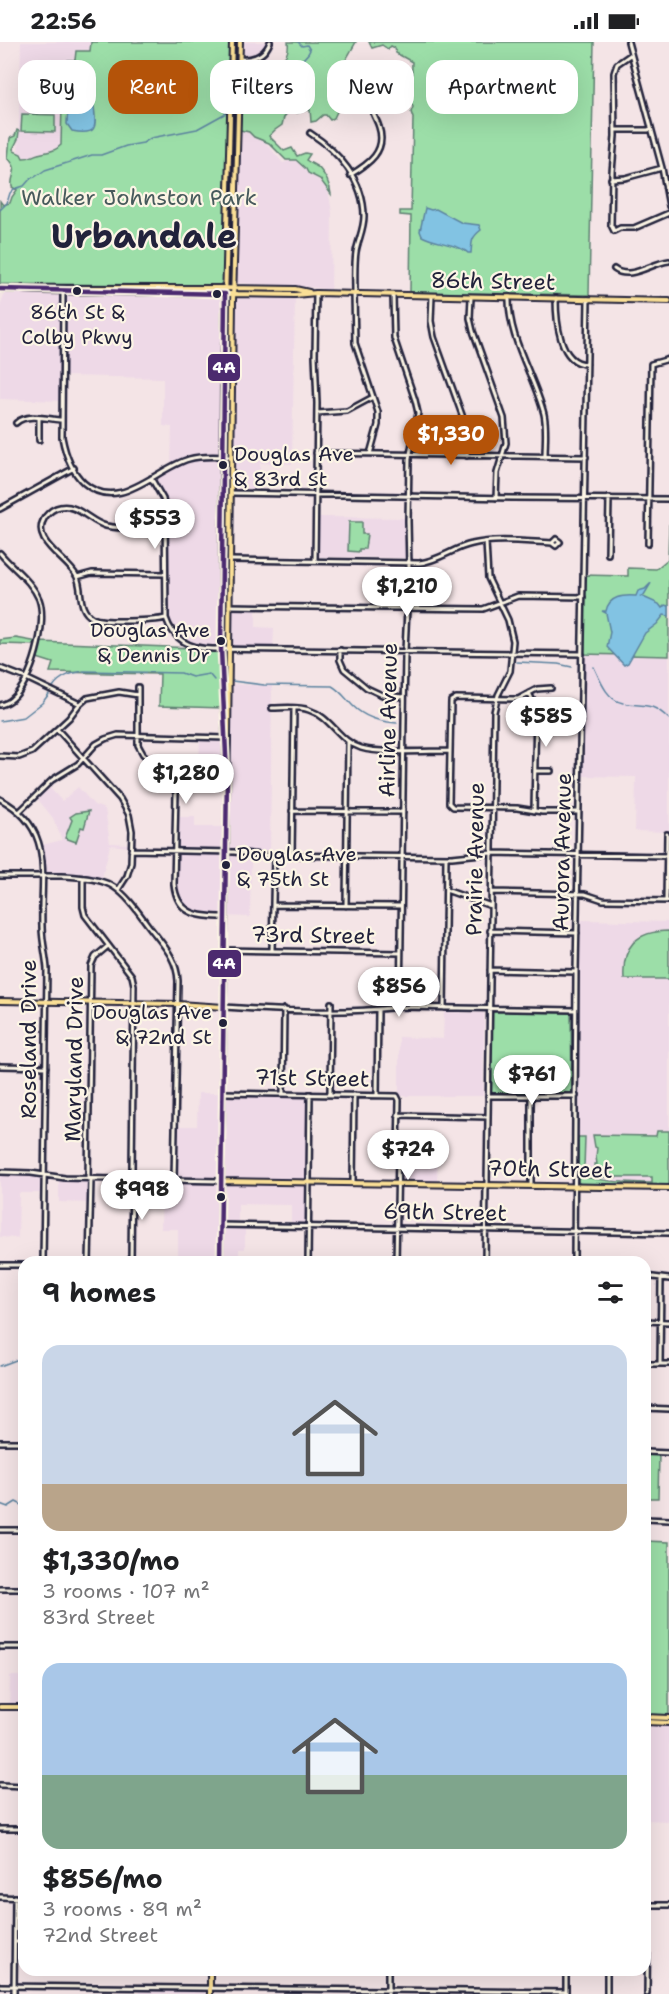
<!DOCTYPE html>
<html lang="en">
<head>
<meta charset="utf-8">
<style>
	body { margin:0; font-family:"Shantell Sans",sans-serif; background:#f6f6f6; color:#202124; height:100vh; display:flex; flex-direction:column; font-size:22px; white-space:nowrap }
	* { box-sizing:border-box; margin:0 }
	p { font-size:20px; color:#757577 }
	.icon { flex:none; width:33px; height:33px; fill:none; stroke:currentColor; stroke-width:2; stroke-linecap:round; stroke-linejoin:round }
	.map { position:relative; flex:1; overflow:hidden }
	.panel { position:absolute; left:18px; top:1214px; width:633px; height:720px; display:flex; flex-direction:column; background:#fff; border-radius:18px; box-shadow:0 6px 24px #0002 }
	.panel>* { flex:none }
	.top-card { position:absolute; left:18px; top:18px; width:633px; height:54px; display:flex; gap:12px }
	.price { position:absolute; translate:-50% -51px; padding:0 14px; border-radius:21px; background:#fff; color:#222; font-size:20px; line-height:39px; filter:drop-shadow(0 2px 3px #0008) }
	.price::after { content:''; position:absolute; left:50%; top:36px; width:18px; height:14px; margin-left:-9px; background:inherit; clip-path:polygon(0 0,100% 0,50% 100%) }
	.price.current { background:#b45309; color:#fff }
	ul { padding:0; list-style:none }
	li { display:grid; align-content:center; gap:12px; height:318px; padding:0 24px }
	li span { display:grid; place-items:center; height:186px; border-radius:18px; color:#555 }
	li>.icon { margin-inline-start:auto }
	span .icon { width:108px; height:108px; fill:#fffc; stroke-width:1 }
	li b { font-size:26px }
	h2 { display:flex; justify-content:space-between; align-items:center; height:72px; padding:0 24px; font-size:26px }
	.tag { padding:0 21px; border-radius:18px; background:#fff; box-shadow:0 6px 24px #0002; font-size:21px; line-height:54px }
	.tag.current { background:#b45309; color:#fff }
	.status { display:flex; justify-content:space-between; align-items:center; height:42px; padding:0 30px; background:#fff; direction:ltr }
	.status svg { height:16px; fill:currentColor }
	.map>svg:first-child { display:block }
</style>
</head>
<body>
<div class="status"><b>22:56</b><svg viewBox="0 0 49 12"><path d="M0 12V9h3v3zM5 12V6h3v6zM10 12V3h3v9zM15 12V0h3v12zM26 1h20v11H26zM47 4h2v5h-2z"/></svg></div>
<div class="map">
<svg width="669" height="1952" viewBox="0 0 669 1952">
	<rect width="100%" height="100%" fill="#f4e4e6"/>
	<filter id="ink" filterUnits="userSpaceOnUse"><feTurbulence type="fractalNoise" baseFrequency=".0167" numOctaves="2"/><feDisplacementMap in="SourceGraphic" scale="12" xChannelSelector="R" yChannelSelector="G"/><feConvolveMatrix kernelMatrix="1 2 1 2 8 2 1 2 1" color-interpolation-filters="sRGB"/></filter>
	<g filter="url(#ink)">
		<path fill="#eed9e7" d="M21 0H91V10L75 18 62 117 18 116Z
			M242 0H270L269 4 256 15 242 17Z
			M240 88 249 90 254 95 265 100 283 121 296 116 328 147 332 171 331 248 309 245 238 241 236 228 239 195Z
			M6 247 225 252 221 607 190 603 173 591 165 571 166 471 162 457 151 437 171 426 172 385 163 384V336L62 334 61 359 0 357V265Z
			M233 252 295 253 292 422 260 421V448L245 450 231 451Z
			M319 475 404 476 406 516 318 515Z
			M229 564H256V585L274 586 273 608 229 607Z
			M582 612 669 614V790L635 789 636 735 579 734Z
			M229 642 272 644 270 813H251L250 875 196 873 180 861 175 849 176 775H195V785H226V728L199 727 200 695 228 696Z
			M48 744 62 759 78 745 94 763 105 767 110 801 130 802V805L110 803 102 836 64 832 45 833 42 803 62 798 53 776 36 755Z
			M582 878 669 880V1146L575 1144 577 891Z
			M444 970 484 971 483 1054H401L399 1050V995L443 997Z
			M198 1051 310 1052 309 1185 291 1184V1163L238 1162V1183H245V1207H239V1220L178 1219V1187H161L162 1138H174L175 1084H197Z
			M400 1106H438L437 1140 399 1138Z
			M0 1130 44 1133V1151H19L18 1196 0 1195Z
			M59 1136 91 1137 90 1161 59 1160Z
			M10 1634H24V1665H9Z
			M645 1680 669 1681V1779L645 1778Z
			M140 1945H210V1952H140Z"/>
		<path fill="#9cdea8" stroke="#5f8072" stroke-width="1.5" d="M91 0H230L227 125 225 142 224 162 226 165 223 239 220 243 0 242V159L3 163 10 161 12 155 17 148 12 145C10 131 21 130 8 116L10 96 15 94 17 88 19 89 18 97 13 107 14 109 21 112 23 116C31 116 31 114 38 112 47 109 53 111 61 103L63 22 68 18H75L76 9H90Z
			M288 0H356L339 30 344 31V38L342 40 337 39 330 51 339 53 346 51 348 55 347 59 340 63 334 76 330 78 326 73H323L316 79 311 80 310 67 297 71 296 66 305 63 296 61 284 75 282 83 275 88 269 94 284 109 292 106 297 114 305 111 310 112 306 118C310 121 315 123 319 126 326 134 330 143 331 152L320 137 308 131 306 127 296 118H286L269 101 254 95 249 90 240 88 243 53 241 50V37C251 37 257 37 261 28L276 23 279 18C287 16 289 8 288 0Z
			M369 0H594L589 253 410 250 411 174 400 173V169H411L413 76 411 70 413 65 410 58C415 47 411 33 412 20L396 11 395 6 391 4 388 7 382 3 372 6Z
			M22 72 55 73V90L21 89Z
			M349 480H362V492H367L365 507H359V510L348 509Z
			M669 482V614L582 612 583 533 628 534V526L656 527 668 517Z
			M16 596 38 600 221 607 223 666 159 664 160 632 50 630 53 621 34 615 37 603 0 602V598Z
			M89 769 84 786 81 785 76 800 65 796 72 778 70 775 76 771Z
			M669 889V937H624C622 904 636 889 669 889Z
			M494 969 571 971 572 1051 491 1052V970Z
			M657 1089H669V1144L581 1142 578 1140V1095H585L584 1126 585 1133H588V1136C600 1137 611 1140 623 1140L624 1142 625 1140 643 1141 644 1142V1141H652V1135H593V1132L596 1131 595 1122H597L596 1115 597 1106 595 1105 593 1093 656 1094Z
			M645 1412H659L658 1456H645Z
			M645 1499 669 1500V1676L645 1675Z"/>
		<path fill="#82c3e3" stroke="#5c83a0" stroke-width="1.5" d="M82 58 85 63 94 64C96 84 99 94 72 89L67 82C67 70 69 60 82 58Z
			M425 166 431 168 436 167 462 181 479 183 481 188C471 196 472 199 471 211H468C459 202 434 201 422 194L420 189Z
			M651 541 644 553 641 554 659 562 662 566 665 563 669 564V574L664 573 657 582 645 591 628 621 624 623 607 605 610 590 606 571 602 569H606C609 554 623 553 636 554L638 549 645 547Z"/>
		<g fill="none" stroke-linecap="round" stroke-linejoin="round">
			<path stroke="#5c83a0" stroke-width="1.5" d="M242 63C254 58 259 51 263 39L269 36C276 38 275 41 279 46 284 51 293 50 299 50L302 44C300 36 297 27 301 19 304 15 308 14 310 8L307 3 302 4 298 0
				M0 168 7 161 10 151 14 147 24 144 31 136 35 135 45 128 92 113H101L126 104 143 101 151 96 197 87 226 71
				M517 620 558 622 572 625
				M594 625C600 638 607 658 623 661
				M232 639 264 643 332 644C341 649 346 657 353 664 365 676 381 680 397 681
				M53 645C60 634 72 631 84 629L181 631 192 635 209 632 214 638
				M626 662C646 664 653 661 669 677
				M0 679 24 675 42 661 49 652
				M0 1324 24 1315
				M0 1462 8 1465 16 1460 24 1464"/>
			<g stroke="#22223b" stroke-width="8">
				<path id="minor" d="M628 0 662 126 669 164
					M630 13 617 22 614 31 615 94 612 130 611 183 614 189 620 186H634L669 171
					M240 17C254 18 265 13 270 0
					M615 88H648L651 87
					M310 91C338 109 364 139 364 174 364 187 358 198 356 210 354 224 355 238 355 252
					M350 133C369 122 387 109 379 85 377 78 373 73 372 67 371 55 375 45 379 34
					M611 137 625 136 662 126
					M614 227C630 239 651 221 669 219
					M63 250 62 395C65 411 72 430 84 441 119 472 156 426 189 417 203 413 218 415 231 415
					M354 252 355 301 378 370V383L370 412
					M393 253 394 296 415 358 418 371 409 417 408 479 409 525 405 609 400 965
					M432 254 431 279 434 295 466 384 468 397 467 414
					M471 255 470 276 473 289 504 376 506 401 497 431 496 456
					M509 255C508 297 534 333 544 372 547 386 545 401 545 415
					M556 256C556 278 559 322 587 322
					M317 371 347 369 373 355
					M16 381C27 371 48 377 61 378
					M39 398V376
					M316 411 586 415
					M151 436 163 457 165 468 166 576C173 598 191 607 213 607L582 612
					M231 451 512 456 669 457
					M0 467 74 426
					M165 486C147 485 124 488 106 484 90 480 77 461 60 465 54 466 49 470 45 475 29 500 68 516 77 535 83 548 77 568 93 576 103 581 154 579 166 576
					M486 500 488 536 508 578 513 599 510 629 498 653 494 670 487 1143
					M648 502 651 322 669 317
					M0 511C12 526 31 538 39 557 48 581 32 640 12 657 9 660 4 662 0 663
					M608 512 609 456
					M230 518 419 521C439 519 453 506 472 502 497 496 527 500 552 501L556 504 560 500 556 497 552 501
					M315 519 317 361 315 313 316 251
					M77 535 92 531 165 532
					M229 564 483 567 518 554 583 555
					M340 608V618L344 627 367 646 382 653 404 655
					M0 626 26 636 80 662
					M138 645V703L143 712 168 735 176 751 174 842C177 873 199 875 225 875
					M551 646 537 647 518 657 456 656 451 659 449 761 453 765 517 766 542 770H579
					M529 651 536 665 534 769
					M272 666C284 666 298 664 309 668 331 675 339 699 361 706 380 712 426 709 449 709
					M57 687 120 757 129 773 132 789 131 821 127 834 118 848
					M536 687H551
					M0 714 19 715 32 710 69 676 78 664 87 656 119 650 138 653
					M535 729H551
					M0 757C56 787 40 833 42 885 42 899 46 913 47 927L43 1220
					M20 769 52 738 78 722 96 702 105 697 118 693 226 696
					M292 769 403 770
					M131 808 234 810 260 813 452 815 491 811 669 814
					M292 813 294 666
					M0 834C29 835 91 829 114 845 129 855 140 873 151 887 164 904 177 917 178 939L174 1138
					M83 836V865L85 873 132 934 134 943 131 1220
					M446 848 491 864
					M491 850 585 852 603 858 669 859
					M666 859 667 792
					M273 863 401 864
					M346 864 348 700
					M490 889 577 891
					M224 908 400 911
					M272 909 274 813
					M490 928 576 930
					M224 965C282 969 343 972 400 965L575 968
					M444 966 446 815
					M0 1024 46 1025
					M223 1051 397 1054 399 1058 396 1220
					M283 1052 284 967
					M330 1052 331 961
					M377 1053 378 968
					M488 1054H576
					M398 1073 488 1075
					M0 1130 31 1131 65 1136 221 1139
					M88 1137 91 924 95 915 108 904
					M353 1141 354 1053
					M531 1143V1054
					M220 1183 669 1191
					M89 1220 91 1137
					M308 1220 310 1052
					M485 1220 486 1143
					M574 1220 576 930 588 257
					M0 1223H24
					M645 1234 669 1237
					M645 1279 669 1280
					M645 1322H669
					M660 1322 661 1237
					M645 1366 669 1367
					M0 1400H24
					M645 1410 669 1411
					M645 1477 669 1478
					M0 1488H24
					M0 1547H24
					M0 1605H24
					M0 1743 24 1744
					M0 1787H24
					M0 1855 24 1856
					M645 1863H669
					M15 1900H24
					M0 1944 566 1950
					M566 1950V1928
					M14 1952 15 1855
					M388 1952V1928
					M607 1952V1928
					M647 1952 648 1863"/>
			</g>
			<g stroke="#22223b" stroke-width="8">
				<path id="major" d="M23 246H225L295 247 309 250
					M0 247 42 249 295 253 316 251 669 259
					M226 716 221 607 223 335 232 0
					M0 959 178 962 224 965
					M221 1139 669 1146
					M220 1220 228 696 233 259 240 0
					M0 1665H24
					M645 1675 669 1676
					M645 1680 669 1681
					M210 1952V1928"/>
			</g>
			<use href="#minor" stroke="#fcf5e5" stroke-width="3"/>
			<use href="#major" stroke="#fadf96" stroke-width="4"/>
			<g stroke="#fcf5e5" stroke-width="9">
				<path id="bus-1" d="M0 247 225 252 221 607 227 734 220 1220"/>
			</g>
			<use href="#bus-1" stroke="#4c2a6f" stroke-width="4.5"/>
		</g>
	</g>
	<g fill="#22223b" stroke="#fcf5e5" stroke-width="2">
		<circle cx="77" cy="249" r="5"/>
		<circle cx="217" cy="252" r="5"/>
		<circle cx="223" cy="423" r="5"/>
		<circle cx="221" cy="599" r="5"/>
		<circle cx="226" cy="823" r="5"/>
		<circle cx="223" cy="981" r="5"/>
		<circle cx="221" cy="1155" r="5"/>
	</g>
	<g text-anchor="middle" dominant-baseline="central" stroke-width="4.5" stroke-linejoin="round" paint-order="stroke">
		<g font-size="20" fill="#22223b" stroke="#fcf5e5" text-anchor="start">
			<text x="77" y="270" text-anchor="middle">86th St &amp;<tspan x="77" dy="25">Colby Pkwy</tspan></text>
			<text x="234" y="412">Douglas Ave<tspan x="234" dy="25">&amp; 83rd St</tspan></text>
			<text x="210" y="588" text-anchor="end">Douglas Ave<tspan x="210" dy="25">&amp; Dennis Dr</tspan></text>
			<text x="237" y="812">Douglas Ave<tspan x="237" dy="25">&amp; 75th St</tspan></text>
			<text x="212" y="970" text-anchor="end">Douglas Ave<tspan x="212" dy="25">&amp; 72nd St</tspan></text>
		</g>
		<g font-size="22" fill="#475a5c" stroke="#fcf5e5">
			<text x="139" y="155">Walker Johnston Park</text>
		</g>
		<g font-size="22" fill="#22223b" stroke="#fcf5e5">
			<text transform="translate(493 239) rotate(1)">86th Street</text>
			<text transform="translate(388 678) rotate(-89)">Airline Avenue</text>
			<text transform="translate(562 810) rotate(-89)">Aurora Avenue</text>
			<text transform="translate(475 817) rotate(-89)">Prairie Avenue</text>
			<text transform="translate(313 893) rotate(1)">73rd Street</text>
			<text transform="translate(28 997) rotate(-90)">Roseland Drive</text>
			<text transform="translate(74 1017) rotate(-89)">Maryland Drive</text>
			<text transform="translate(312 1036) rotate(1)">71st Street</text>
			<text transform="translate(550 1127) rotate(1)">70th Street</text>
			<text transform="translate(445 1170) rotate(1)">69th Street</text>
		</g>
		<g font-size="34" font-weight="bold" fill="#22223b" stroke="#fcf5e5">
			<text x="144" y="194">Urbandale</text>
		</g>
	</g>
	<g stroke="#fcf5e5" stroke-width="2">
		<rect x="207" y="311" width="34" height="29" rx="6" fill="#4c2a6f"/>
		<rect x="207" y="907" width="35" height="29" rx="6" fill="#4c2a6f"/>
	</g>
	<g font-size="16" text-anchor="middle" font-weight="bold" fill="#fff">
		<text x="224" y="331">4A</text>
		<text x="224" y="927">4A</text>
	</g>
</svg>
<b class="price current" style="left:451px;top:424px">$1,330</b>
<b class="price" style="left:155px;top:508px">$553</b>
<b class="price" style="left:407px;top:576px">$1,210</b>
<b class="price" style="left:546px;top:706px">$585</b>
<b class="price" style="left:186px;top:763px">$1,280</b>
<b class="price" style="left:399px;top:976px">$856</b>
<b class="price" style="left:532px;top:1064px">$761</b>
<b class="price" style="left:408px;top:1139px">$724</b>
<b class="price" style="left:142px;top:1179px">$998</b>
<div class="top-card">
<a class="tag">Buy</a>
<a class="tag current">Rent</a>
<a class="tag">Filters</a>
<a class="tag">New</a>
<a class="tag">Apartment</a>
</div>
<section class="panel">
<h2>9 homes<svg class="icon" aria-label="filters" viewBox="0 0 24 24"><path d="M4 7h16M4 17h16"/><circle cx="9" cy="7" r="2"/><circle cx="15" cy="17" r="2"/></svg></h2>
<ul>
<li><span style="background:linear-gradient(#c9d6e8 75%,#b9a48a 0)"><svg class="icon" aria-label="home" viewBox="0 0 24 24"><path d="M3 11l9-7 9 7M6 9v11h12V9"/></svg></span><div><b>$1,330/mo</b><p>3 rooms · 107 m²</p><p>83rd Street</p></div></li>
<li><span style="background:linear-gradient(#a9c7e8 60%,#7fa58c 0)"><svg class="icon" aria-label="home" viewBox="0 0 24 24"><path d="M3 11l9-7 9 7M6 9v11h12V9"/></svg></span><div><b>$856/mo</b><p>3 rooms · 89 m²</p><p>72nd Street</p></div></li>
</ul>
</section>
</div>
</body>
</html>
